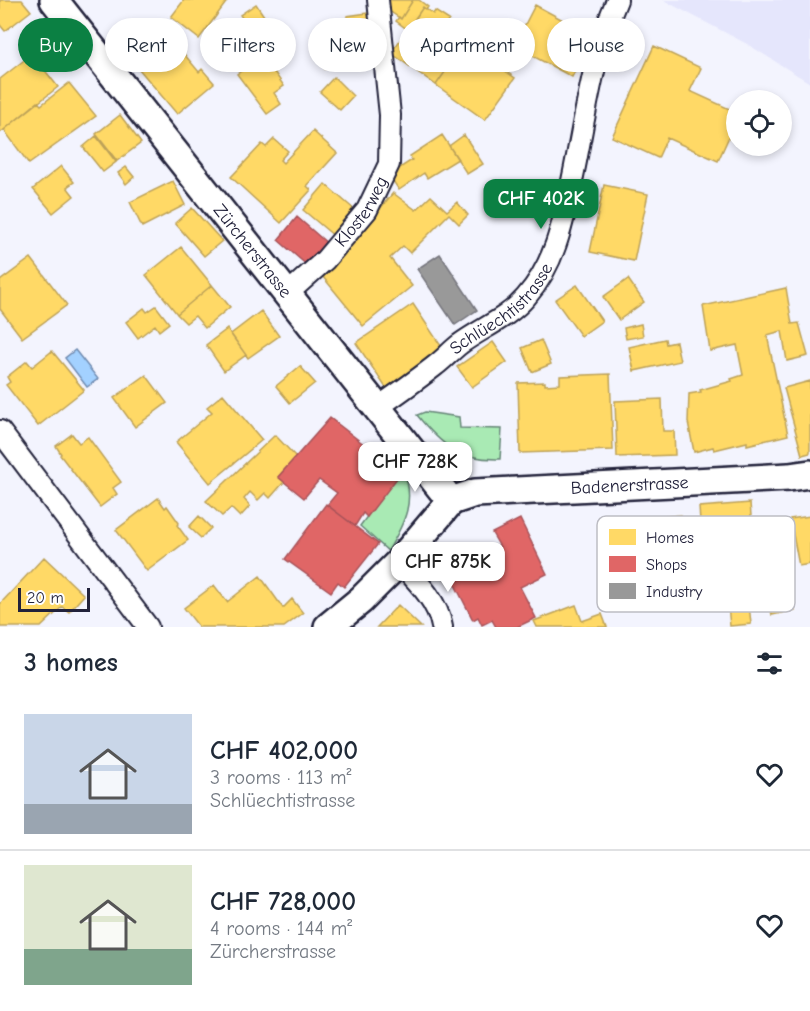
<!DOCTYPE html>
<html lang="en">
<head>
<meta charset="utf-8">
<style>
	body { margin:0; font-family:"Comic Neue",sans-serif; background:#f2f2f3; color:#1f2937; height:100vh; display:flex; flex-direction:column; font-size:22px; white-space:nowrap }
	* { box-sizing:border-box; margin:0 }
	p { font-size:20px; color:#747a83 }
	.icon { flex:none; width:33px; height:33px; fill:none; stroke:currentColor; stroke-width:2; stroke-linecap:round; stroke-linejoin:round }
	.map { position:relative; height:627px; overflow:hidden }
	.details { display:flex; flex-direction:column; background:#fff; flex:1 }
	.details>* { flex:none }
	.top-card { position:absolute; left:18px; top:18px; width:774px; height:54px; display:flex; gap:12px }
	.buttons { position:absolute; left:726px; top:90px; display:grid; gap:12px }
	.buttons a { display:grid; place-items:center; width:66px; height:66px; border-radius:50%; background:#fff; box-shadow:0 3px 9px #0003; font-size:30px }
	.scale { position:absolute; left:18px; bottom:15px; width:72px; box-sizing:border-box; padding-left:6px; border:3px solid #22223b; border-top:0; font-size:16px; line-height:21px; white-space:nowrap; color:#22223b; -webkit-text-stroke:4px #fff; paint-order:stroke }
	.price { position:absolute; translate:-50% -51px; padding:0 14px; border-radius:12px; background:#fff; color:#222; font-size:20px; line-height:39px; filter:drop-shadow(0 2px 3px #0008) }
	.price::after { content:''; position:absolute; left:50%; top:36px; width:18px; height:14px; margin-left:-9px; background:inherit; clip-path:polygon(0 0,100% 0,50% 100%) }
	.price.on { background:#0b8043; color:#fff }
	ul { padding:0; list-style:none }
	li { display:flex; align-items:center; gap:18px; height:150px; padding:0 24px }
	li+li { border-top:2px solid #e0e1e3 }
	li span { display:grid; place-items:center; flex:none; width:168px; height:120px; border-radius:0px; color:#555 }
	li>.icon { margin-inline-start:auto }
	span .icon { width:72px; height:72px; fill:#fffc; stroke-width:1 }
	li b { font-size:26px }
	h2 { display:flex; justify-content:space-between; align-items:center; height:72px; padding:0 24px; font-size:26px }
	.tag { padding:0 21px; border-radius:27px; background:#fff; box-shadow:0 3px 9px #0003; font-size:21px; line-height:54px }
	.tag.on { background:#0b8043; color:#fff }
	.map>svg:first-child { display:block }
</style>
</head>
<body>
<div class="map">
<svg width="810" height="627" viewBox="0 0 810 627">
	<rect width="100%" height="100%" fill="#f3f4fe"/>
	<filter id="ink" filterUnits="userSpaceOnUse"><feTurbulence type="fractalNoise" baseFrequency=".0167" numOctaves="2"/><feDisplacementMap in="SourceGraphic" scale="12" xChannelSelector="R" yChannelSelector="G"/><feConvolveMatrix kernelMatrix="1 2 1 2 8 2 1 2 1" color-interpolation-filters="sRGB"/></filter>
	<g filter="url(#ink)">
		<path fill="#e5e6fc" d="M663 0H810V83L747 44Z"/>
		<path fill="#a9eab4" stroke="#668678" stroke-width="1.5" d="M425 412 459 417 460 428 502 429 500 459C459 460 442 446 417 415Z
			M403 468C416 501 405 522 388 551L360 526Z"/>
		<path fill="#a3d1ff" stroke="#6f8bb1" stroke-width="1.5" d="M75 350 98 379 87 387 65 358Z"/>
		<path fill="#ffd966" stroke="#bda259" stroke-width="1.5" d="M0 0H22L31 11 5 31 0 25Z
			M184 0H228L199 39 171 17Z
			M386 0H413L401 19 382 6Z
			M413 0H419L428 7 426 10 423 7 408 30 396 21 399 17 401 19Z
			M256 4 266 19 250 29 240 15Z
			M535 5 593 36 572 77 514 46Z
			M423 7 433 14 435 11 449 20 446 24 468 39 436 85 391 53Z
			M374 12 381 62 354 65 347 16Z
			M167 24 179 38 174 42 199 72 202 69 214 83 177 114 128 56Z
			M348 26 354 65 325 69 320 29Z
			M468 39 496 59 493 62 515 78 485 120 436 85Z
			M654 46 701 68 690 91 736 112V121L718 161 667 138 658 158 612 137Z
			M32 54 58 87 0 133V79Z
			M263 56 284 86 274 93 281 104 267 114 237 74Z
			M334 77 353 96 340 110 320 92Z
			M69 83 96 116 29 164 4 130 38 102 41 105Z
			M120 115 141 143 117 161 96 134Z
			M313 131 337 153 307 186 311 190 281 223 231 177 262 144 266 147 274 139 288 151 280 160 283 163Z
			M442 135 458 159 427 178 424 173 399 190 389 175 412 160 410 156Z
			M464 135 483 164 467 174 449 146Z
			M96 136 116 162 103 172 83 147Z
			M61 166 74 182 67 187 74 196 53 213 33 189Z
			M126 167 134 177 126 184 118 173Z
			M173 181 185 205 142 227 130 202Z
			M325 184 356 211 334 236 303 210Z
			M604 185 648 194 634 261 590 252Z
			M393 193 416 210 431 196 447 211 457 202 468 215 459 224 449 214 410 253 403 246 390 258 412 286 363 326 323 277Z
			M192 208 222 241 204 256 175 223Z
			M181 247 212 285 177 314 146 275Z
			M31 258 67 305 22 338 0 309V281Z
			M628 279 644 302 619 320 603 297Z
			M212 285 230 307 205 328 195 316 186 323 177 314Z
			M577 285 602 321 581 336 555 300Z
			M786 288 792 324 799 323 808 356 787 361 782 331 767 335 788 435 747 445V442L714 450 713 447 694 452 688 422 689 394 701 392 700 390 732 381 731 379 743 375 737 345 710 351 703 306Z
			M413 304 443 349 386 388 356 343Z
			M156 306 169 323 159 331 155 325 138 338 126 322 144 308 147 312Z
			M261 311 279 336 248 358 231 334Z
			M641 324 643 336 626 339 624 328Z
			M227 329 246 355 224 371 206 345Z
			M665 339 666 344 676 342 680 361 634 371 629 347Z
			M541 340 551 364 532 372 522 348Z
			M493 342 507 362 472 387 457 367Z
			M52 351 84 390 38 426 6 385 10 382 7 377 27 361 32 367Z
			M300 366 315 383 290 403 276 386Z
			M610 374 613 450 520 453 518 383 545 382V385L560 384V376Z
			M146 375 167 403 135 427 114 398Z
			M810 381V453L802 455 784 388Z
			M223 394 262 440 210 483 176 442 212 412 207 407Z
			M662 399 663 431H674L675 455 617 457 615 401Z
			M72 434 79 443 88 437 121 482 113 488 117 494 100 507 60 455 61 454 56 446Z
			M275 435 296 457 278 477 284 482 270 498 265 493 258 500 250 492 244 499 250 506 240 517 231 508 222 516 206 501Z
			M158 498 165 508 167 506 179 523 177 525 188 540 147 571 116 530Z
			M750 503 757 590 705 594 699 507Z
			M681 515 685 568 643 572 638 519Z
			M199 516 211 528 201 538 189 527Z
			M810 516V564L799 566 790 519Z
			M44 557 84 595 69 612 62 607 41 627H0V604Z
			M260 576 283 608 292 599 303 613 284 627H199L184 608 214 585 227 602Z
			M790 588 795 610 772 615 767 592Z
			M749 604 751 624 730 626 728 606Z
			M398 605 421 627H377Z
			M576 605 582 621 602 614 607 627H537L534 621Z"/>
		<path fill="#e06666" stroke="#a75259" stroke-width="1.5" d="M297 217 328 244 309 267 278 240Z
			M330 418 401 473 367 517 363 513 355 526 327 505 337 493 319 480 304 498 278 477Z
			M326 504 378 544 344 587 338 582 331 592 285 559Z
			M520 519 547 574 520 587 536 618 517 627H496L492 620 482 625 478 617 473 620 449 573 500 547 492 533Z"/>
		<path fill="#999" stroke="#75757d" stroke-width="1.5" d="M440 254 477 310 455 325 417 269Z"/>
		<g fill="none" stroke-linecap="round" stroke-linejoin="round">
			<g stroke="#22223b" stroke-width="24">
				<g id="street">
					<path id="s1" d="M287 294 325 260 367 210 389 164 390 115 378 0"/>
					<path id="s2" d="M377 408C397 394 417 380 436 365 444 359 451 351 460 344 482 328 508 318 526 297 555 264 563 223 572 181 585 120 592 57 617 0"/>
					<path d="M0 431 148 627"/>
					<path d="M399 562C416 580 438 601 442 627"/>
				</g>
			</g>
			<g stroke="#22223b" stroke-width="32">
				<g id="secondary">
					<path id="s3" d="M54 0 451 501"/>
					<path id="s4" d="M451 501 475 493 789 477 810 474"/>
					<path d="M328 627 361 600 399 562 451 501"/>
				</g>
			</g>
			<use href="#street" stroke="#fff" stroke-width="20"/>
			<use href="#secondary" stroke="#fff" stroke-width="27"/>
		</g>
	</g>
	<g text-anchor="middle" dominant-baseline="central" stroke-width="6" stroke-linejoin="round" paint-order="stroke">
		<g font-size="18" fill="#22223b" stroke="#fff">
			<text stroke="none"><textPath href="#s1" startOffset="112">Klosterweg</textPath></text>
			<text stroke="none"><textPath href="#s3" startOffset="320">Zürcherstrasse</textPath></text>
			<text stroke="none"><textPath href="#s2" startOffset="160">Schlüechtistrasse</textPath></text>
			<text stroke="none"><textPath href="#s4" startOffset="180">Badenerstrasse</textPath></text>
		</g>
	</g>
	<rect x="597" y="516" width="198" height="96" rx="9" fill="#fff" stroke="#bdbdc4" stroke-width="1.5"/>
	<rect x="609" y="529" width="27" height="16" fill="#ffd966"/>
	<rect x="609" y="556" width="27" height="16" fill="#e06666"/>
	<rect x="609" y="583" width="27" height="16" fill="#999"/>
	<g font-size="16" fill="#22223b">
		<text x="646" y="543">Homes</text>
		<text x="646" y="570">Shops</text>
		<text x="646" y="597">Industry</text>
	</g>
</svg>
<div class="buttons">
<a><svg class="icon" aria-label="locate" viewBox="0 0 24 24"><circle cx="12" cy="12" r="6"/><path d="M12 2v4M12 18v4M2 12h4M18 12h4"/></svg></a>
</div>
<div class="scale">20 m</div>
<b class="price on" style="left:541px;top:230px">CHF 402K</b>
<b class="price" style="left:415px;top:493px">CHF 728K</b>
<b class="price" style="left:448px;top:593px">CHF 875K</b>
<div class="top-card">
<a class="tag on">Buy</a>
<a class="tag">Rent</a>
<a class="tag">Filters</a>
<a class="tag">New</a>
<a class="tag">Apartment</a>
<a class="tag">House</a>
</div>
</div>
<section class="details">
<h2>3 homes<svg class="icon" aria-label="filters" viewBox="0 0 24 24"><path d="M4 7h16M4 17h16"/><circle cx="9" cy="7" r="2"/><circle cx="15" cy="17" r="2"/></svg></h2>
<ul>
<li><span style="background:linear-gradient(#c9d6e8 75%,#9aa5b1 0)"><svg class="icon" aria-label="home" viewBox="0 0 24 24"><path d="M3 11l9-7 9 7M6 9v11h12V9"/></svg></span><div><b>CHF 402,000</b><p>3 rooms · 113 m²</p><p>Schlüechtistrasse</p></div><svg class="icon" aria-label="heart" viewBox="0 0 24 24"><path d="M12 20l-8-8c-3-5 5-10 8-4 3-6 11-1 8 4z"/></svg></li>
<li><span style="background:linear-gradient(#dfe7d0 70%,#7fa58c 0)"><svg class="icon" aria-label="home" viewBox="0 0 24 24"><path d="M3 11l9-7 9 7M6 9v11h12V9"/></svg></span><div><b>CHF 728,000</b><p>4 rooms · 144 m²</p><p>Zürcherstrasse</p></div><svg class="icon" aria-label="heart" viewBox="0 0 24 24"><path d="M12 20l-8-8c-3-5 5-10 8-4 3-6 11-1 8 4z"/></svg></li>
</ul>
</section>
</body>
</html>
